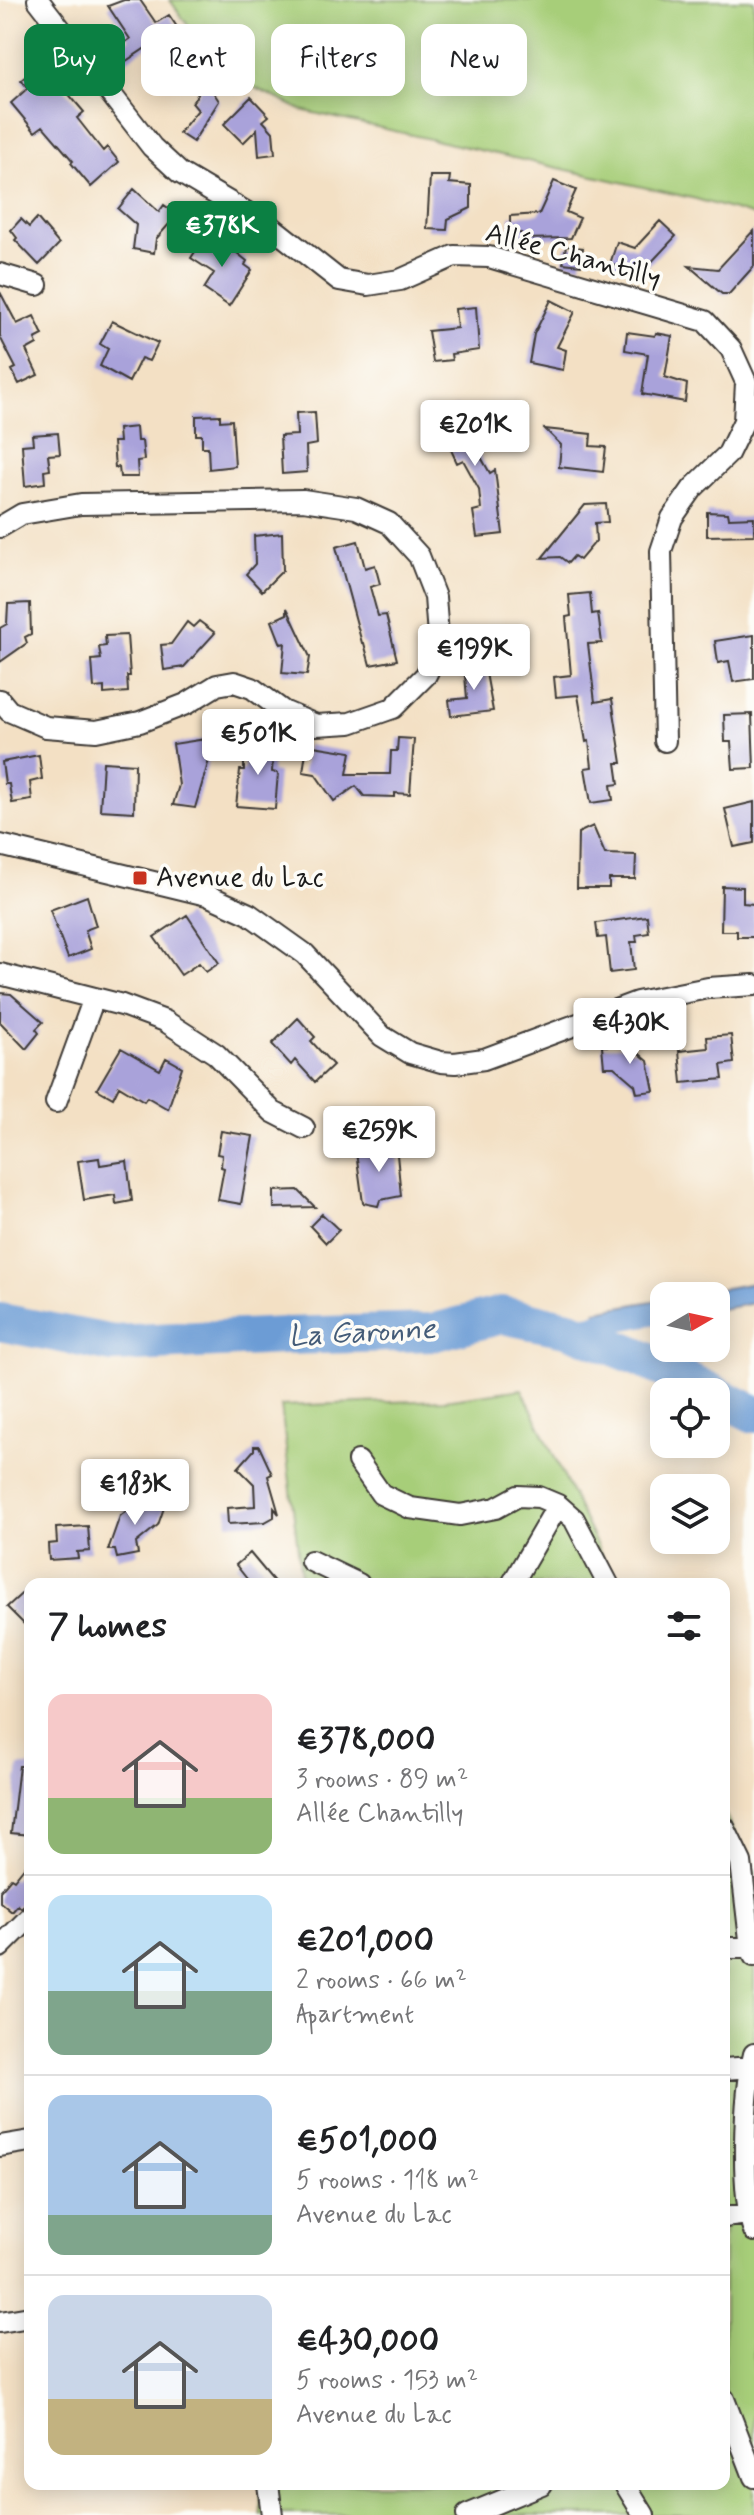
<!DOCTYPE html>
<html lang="en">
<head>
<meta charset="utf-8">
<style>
	body { margin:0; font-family:Mynerve,sans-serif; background:#f2f2f2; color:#202124; height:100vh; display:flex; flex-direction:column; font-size:30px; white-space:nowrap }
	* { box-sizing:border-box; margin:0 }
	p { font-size:26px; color:#757577 }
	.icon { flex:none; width:44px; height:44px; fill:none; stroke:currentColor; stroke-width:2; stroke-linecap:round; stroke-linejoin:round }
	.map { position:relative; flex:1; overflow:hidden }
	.details { position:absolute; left:24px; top:1578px; width:706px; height:912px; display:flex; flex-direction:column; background:#fff; border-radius:16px; box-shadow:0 4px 20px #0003 }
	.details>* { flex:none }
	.top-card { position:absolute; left:24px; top:24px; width:706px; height:72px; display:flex; gap:16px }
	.needle { width:52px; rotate:81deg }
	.tools { position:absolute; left:650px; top:1282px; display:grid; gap:16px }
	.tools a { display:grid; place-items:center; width:80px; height:80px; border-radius:16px; background:#fff; box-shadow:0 4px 20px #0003; font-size:40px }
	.price { position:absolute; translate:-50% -68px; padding:0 18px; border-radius:8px; background:#fff; color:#222; font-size:26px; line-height:52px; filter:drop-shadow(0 2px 4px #0008) }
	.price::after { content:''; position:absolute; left:50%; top:48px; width:24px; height:18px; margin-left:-12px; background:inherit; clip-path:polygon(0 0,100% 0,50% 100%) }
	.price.active { background:#0b8043; color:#fff }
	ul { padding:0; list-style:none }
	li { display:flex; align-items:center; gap:24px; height:200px; padding:0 24px }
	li+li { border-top:2px solid #e0e0e0 }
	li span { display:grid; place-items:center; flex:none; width:224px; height:160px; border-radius:16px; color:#555 }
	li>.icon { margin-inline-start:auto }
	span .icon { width:96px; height:96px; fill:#fffc; stroke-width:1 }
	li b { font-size:34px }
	h2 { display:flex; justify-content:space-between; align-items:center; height:96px; padding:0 24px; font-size:34px }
	.tag { padding:0 28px; border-radius:16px; background:#fff; box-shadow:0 4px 20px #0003; font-size:28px; line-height:72px }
	.tag.active { background:#0b8043; color:#fff }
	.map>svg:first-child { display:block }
</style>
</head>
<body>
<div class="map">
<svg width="754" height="2515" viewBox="0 0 754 2515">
	<rect width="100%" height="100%" fill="#fdfcf7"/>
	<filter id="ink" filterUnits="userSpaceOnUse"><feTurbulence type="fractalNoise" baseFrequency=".0125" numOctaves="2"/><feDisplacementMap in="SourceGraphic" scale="16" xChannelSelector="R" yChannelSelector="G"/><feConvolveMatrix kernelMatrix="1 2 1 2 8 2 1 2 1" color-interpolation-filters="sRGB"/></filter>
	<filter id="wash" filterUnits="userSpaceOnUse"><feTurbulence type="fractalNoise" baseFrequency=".006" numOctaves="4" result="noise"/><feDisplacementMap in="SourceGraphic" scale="32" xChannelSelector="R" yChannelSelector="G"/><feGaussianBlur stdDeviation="1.8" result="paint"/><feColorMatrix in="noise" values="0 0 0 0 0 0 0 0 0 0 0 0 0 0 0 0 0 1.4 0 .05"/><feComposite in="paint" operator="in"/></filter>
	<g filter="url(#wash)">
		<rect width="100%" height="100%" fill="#f3e0c4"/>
		<path fill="#a7ce79" stroke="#62754a" stroke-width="2" d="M170 0H754V216L696 199 301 110 247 84 213 61Z
			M522 1389 615 1584H302L281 1406 444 1400Z
			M724 1812 754 1872V2515H261L260 2484H724Z"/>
		<path fill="#6c9cd5" stroke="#445c78" stroke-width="2" d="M754 1283V1303L716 1310V1296H681Z
			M664 1299V1319L599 1330 596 1311Z"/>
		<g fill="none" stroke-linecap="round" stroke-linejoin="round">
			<path stroke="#6c9cd5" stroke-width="22" d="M570 1329 664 1312"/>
			<path stroke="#6c9cd5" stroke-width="38" d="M0 1322 113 1344 283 1336 435 1332 502 1315 570 1329 641 1358 711 1392
				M716 1395 754 1414"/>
		</g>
		<g id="blocks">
			<path fill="#a9a2da" d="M124 0H140L156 23 169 15 177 27 123 63 114 50 130 39 108 6Z
				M37 67 56 88 60 84 84 112 77 118 103 151 107 147 119 162 91 187 71 163 73 161 43 126 35 132 11 103 28 88 21 80Z
				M206 81 219 101 193 142 179 133 198 110 192 103Z
				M251 97 269 116 263 121 273 132 275 154 259 156 257 129 243 143 224 124Z
				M430 176H450L449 183 471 185V208L448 219 447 230 427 229Z
				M554 181 576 190 566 212 580 218 571 238 522 239 521 233H510V216L539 214Z
				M134 189 159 212 164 205 177 215 156 239 154 253 133 249 136 225 118 209Z
				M37 218 59 244 39 265 15 240 17 238 11 230 21 219 29 227Z
				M660 221 676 236 645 269 638 263 634 272 610 264 617 242 635 248Z
				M754 230V266L729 294H722L689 266 718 269Z
				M216 236 247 261 245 265 252 270 229 306 204 289 214 273 191 258 204 238 212 243Z
				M566 246 583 248 581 265 563 263Z
				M0 292 17 324 34 316 43 335 35 339 37 344 26 350 38 375 19 384 12 370 16 368 0 337Z
				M551 300 575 312 557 347 566 350 563 370 529 363 534 334Z
				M476 307 479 350 451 354 452 360 433 362 428 331 457 328 455 309Z
				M112 321 158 343 149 361 141 358 129 382 100 366 108 349 100 344Z
				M627 332 655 336 656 333 672 336 665 377 687 384 685 402 642 394 648 354 625 350Z
				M457 406 462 416 474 409 486 434 475 440 477 443 474 445 490 473 495 470 503 534 477 537 473 511 481 509 479 489 463 460 457 463 446 439 452 436 440 415Z
				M315 412 317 444 306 446 307 472 282 474 280 436 297 435 296 413Z
				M220 415V421L232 420 235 466 209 469 208 447H202V435H196V416Z
				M136 427 137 441H142L144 460 137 461 138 477H120L119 467 115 468 113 442H119L118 429Z
				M545 429 591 434 590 446 606 447 603 472 559 467 561 445Z
				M58 433 60 454 48 455 50 470 44 471 45 483 25 486 22 445 33 444 32 435Z
				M606 504 608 522 595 523 596 541 580 560 574 556 568 563 560 557 542 558 585 505Z
				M707 512 728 513 729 518 754 517V535L707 536Z
				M282 533 283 570 262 591 246 574 255 564 254 536Z
				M358 541 365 568 375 565 380 584 370 587 378 616 386 615 397 660 370 665 364 643H362L336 547Z
				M590 593 592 614 598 613 602 643 588 644 595 702 612 699 622 763H616L619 784 611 785 613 800 591 803 585 768 592 767 589 741 586 742 578 695 556 697 554 677 571 675 566 617 571 616 569 595Z
				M30 603 31 634 25 637 27 643 0 662V628L7 624 8 604Z
				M287 608 310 657 307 675 282 673 285 643 281 644 272 621 287 614Z
				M199 621 215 633 184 667 164 670 161 645 171 644 187 622 193 627Z
				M127 635 130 676H127L128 692 104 694V687L94 688 92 660 101 659 99 647 106 646 105 636Z
				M754 635V679L733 682 729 661 718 663 715 641Z
				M484 662 493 711 451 716 449 700 467 698 464 664Z
				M752 714 754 768 733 769 731 742H725L724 715Z
				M252 738 274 740 272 772 278 773 275 809 236 806 240 770H244V760L250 761Z
				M398 738 414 739 410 794 395 793V797L364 796 356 786 334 801 315 774 303 772 307 745 351 752 347 774H390L391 751H397Z
				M206 739 209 760 195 808 173 805 179 785 173 744Z
				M39 755 42 779 30 782 32 800 12 803 9 784H5L2 762Z
				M103 762 135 764 134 812 100 810Z
				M754 802V843L734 847 725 809Z
				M593 826 605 854 636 855 635 879H609V888H577L578 833Z
				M722 886 743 887V903L754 904V937H737V931H721Z
				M87 896 96 926 85 930 91 949 68 958 50 910Z
				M187 915 219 963 206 972 199 963 181 975 154 937Z
				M647 916 649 933 636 935 637 942H631L634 970 610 973 606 937 598 938 596 923Z
				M0 993 11 994 43 1022 36 1029 39 1033 26 1049 0 1022Z
				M298 1018 315 1037 311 1041 333 1065 315 1082 295 1060 291 1065 272 1044Z
				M731 1035 734 1063 721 1065 723 1079 682 1083 679 1051 708 1048 707 1037Z
				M602 1046H625L632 1051 634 1049 648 1061 654 1091 637 1093 635 1085 614 1067H604Z
				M121 1048 160 1070 166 1058 182 1067 168 1109 147 1097 144 1101 119 1086 113 1098 97 1089Z
				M221 1131 253 1136 241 1204 218 1200 224 1168 221 1167 222 1155 217 1154Z
				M396 1144 401 1196 380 1200 378 1206 363 1203 356 1152Z
				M99 1158 100 1165 127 1161 132 1201 116 1204 115 1195 84 1200 78 1161Z
				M298 1190 315 1207 274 1208V1191Z
				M322 1214 339 1230 326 1243 310 1226Z
				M254 1446H259L272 1474 268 1476 279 1514 274 1508V1517L265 1522 228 1524 227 1508 255 1506 254 1484 238 1468 254 1450Z
				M153 1502H166L158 1525 136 1543 138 1554 117 1558 115 1550H108L120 1516 134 1505Z
				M88 1526 90 1551 77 1552 78 1558 49 1560 48 1544 57 1543 56 1528Z
				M250 1553 276 1584H251L236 1565Z
				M30 1586V1630L7 1607Z
				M19 1766H30V1835L11 1833Z
				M30 1860V1899L21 1908 18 1905 12 1912 0 1902V1891L11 1878 14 1880Z"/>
		</g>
	</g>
	<g filter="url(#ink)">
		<use href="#blocks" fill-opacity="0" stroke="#3c3935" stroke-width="2"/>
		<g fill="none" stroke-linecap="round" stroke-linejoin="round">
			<g stroke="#3c3935" stroke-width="24">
				<path id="minor" d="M38 0 152 147 180 173 273 228 339 280 368 285 400 280 454 256 489 257 705 321 731 349 746 382 744 421 728 454 693 488 672 518 661 551 665 741
					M0 274 37 285
					M0 527 22 514 81 504 303 500 356 508 389 523 419 556 435 597 439 648 426 675 393 708 350 723 316 725 283 711 252 688 234 682 217 685 186 704 140 722 96 731 46 727 9 711 0 700
					M0 845 207 895 249 914 305 954 382 1036 410 1053 441 1062 455 1063 484 1059 637 1002 708 988 754 985
					M0 974 122 1005 165 1021 216 1054 273 1112 304 1128
					M56 1102 94 998
					M358 1461 381 1494 410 1508 460 1515 496 1508 518 1496 539 1497 558 1505 574 1519 608 1584
					M311 1561 359 1584
					M512 1584 558 1505
					M724 1827 741 1862 751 1948 754 1956
					M0 1947 30 1917
					M724 1948H751
					M754 2054C744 2095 740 2192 754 2231
					M724 2069 751 2067
					M0 2146 30 2141
					M724 2217 748 2214
					M0 2322 30 2317
					M724 2399 754 2477
					M268 2484 272 2515
					M625 2484 644 2515
					M467 2515 542 2484"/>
			</g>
			<use href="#minor" stroke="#fff" stroke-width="20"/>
		</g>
	</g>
	<rect fill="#c8321e" stroke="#fdfcf7" stroke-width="3" x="132" y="870" width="16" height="16" rx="4"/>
	<g text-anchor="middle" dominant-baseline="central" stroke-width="7" stroke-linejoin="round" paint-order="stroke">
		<g font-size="28" fill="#1c1c1c" stroke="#fdfcf7">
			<text transform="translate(573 256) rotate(15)">Allée Chantilly</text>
		</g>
		<g font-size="28" fill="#1c1c1c" stroke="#fdfcf7" text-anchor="start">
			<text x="156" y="878">Avenue du Lac</text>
		</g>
		<g font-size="30" font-style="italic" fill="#445c78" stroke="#fdfcf7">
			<text transform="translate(362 1333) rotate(-3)">La Garonne</text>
		</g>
	</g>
</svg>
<div class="tools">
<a><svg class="needle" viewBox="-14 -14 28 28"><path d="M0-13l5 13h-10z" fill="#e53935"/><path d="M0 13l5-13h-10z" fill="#757577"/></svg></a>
<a><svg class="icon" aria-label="locate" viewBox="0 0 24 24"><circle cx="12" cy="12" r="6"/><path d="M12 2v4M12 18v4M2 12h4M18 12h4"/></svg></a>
<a><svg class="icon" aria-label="layers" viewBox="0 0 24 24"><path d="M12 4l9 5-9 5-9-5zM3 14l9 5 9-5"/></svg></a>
</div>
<b class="price active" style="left:222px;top:269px">€378K</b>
<b class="price" style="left:475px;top:468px">€201K</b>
<b class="price" style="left:474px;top:692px">€199K</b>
<b class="price" style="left:258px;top:777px">€501K</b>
<b class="price" style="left:630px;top:1066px">€430K</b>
<b class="price" style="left:379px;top:1174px">€259K</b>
<b class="price" style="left:135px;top:1527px">€183K</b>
<div class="top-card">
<a class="tag active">Buy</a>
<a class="tag">Rent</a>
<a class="tag">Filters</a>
<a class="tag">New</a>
</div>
<section class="details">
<h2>7 homes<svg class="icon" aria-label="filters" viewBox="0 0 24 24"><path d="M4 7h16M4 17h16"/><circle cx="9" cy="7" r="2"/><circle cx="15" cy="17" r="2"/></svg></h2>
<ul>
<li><span style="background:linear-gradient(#f6c9c9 65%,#8fb573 0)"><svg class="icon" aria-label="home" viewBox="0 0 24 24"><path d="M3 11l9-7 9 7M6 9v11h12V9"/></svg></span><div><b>€378,000</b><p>3 rooms · 89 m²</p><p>Allée Chantilly</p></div></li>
<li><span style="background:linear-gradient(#bfe0f5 60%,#7fa58c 0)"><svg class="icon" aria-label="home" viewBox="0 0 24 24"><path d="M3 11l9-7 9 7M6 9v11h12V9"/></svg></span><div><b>€201,000</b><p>2 rooms · 66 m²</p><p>Apartment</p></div></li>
<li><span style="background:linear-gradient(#a9c7e8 75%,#7fa58c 0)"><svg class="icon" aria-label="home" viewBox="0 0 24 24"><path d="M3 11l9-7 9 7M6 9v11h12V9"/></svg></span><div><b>€501,000</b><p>5 rooms · 118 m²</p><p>Avenue du Lac</p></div></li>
<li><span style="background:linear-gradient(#c9d6e8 65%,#c2b280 0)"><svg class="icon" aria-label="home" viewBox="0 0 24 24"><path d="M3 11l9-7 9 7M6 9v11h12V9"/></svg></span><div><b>€430,000</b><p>5 rooms · 153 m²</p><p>Avenue du Lac</p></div></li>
</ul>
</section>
</div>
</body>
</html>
